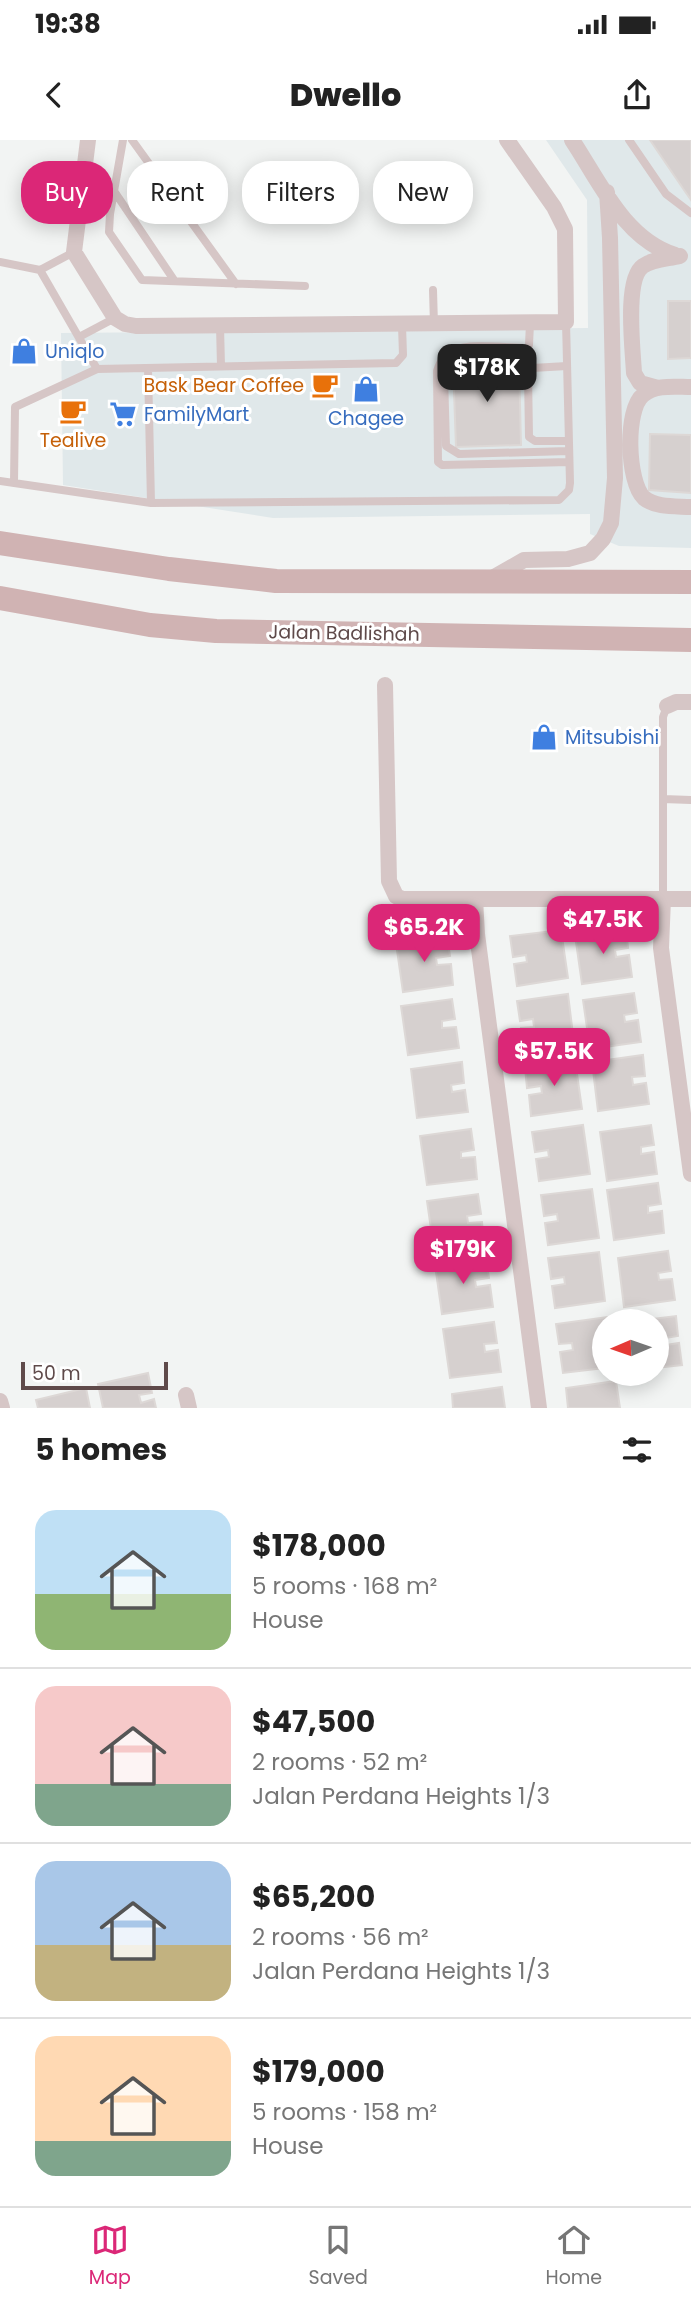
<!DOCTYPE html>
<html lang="en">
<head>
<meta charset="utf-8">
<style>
	body { margin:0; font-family:Poppins,sans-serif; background:#f6f6f6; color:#222; height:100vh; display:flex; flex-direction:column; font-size:26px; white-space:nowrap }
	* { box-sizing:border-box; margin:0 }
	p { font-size:23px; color:#767676 }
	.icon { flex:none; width:38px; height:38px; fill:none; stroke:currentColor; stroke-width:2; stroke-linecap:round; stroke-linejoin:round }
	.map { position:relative; height:1268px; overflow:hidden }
	.details { display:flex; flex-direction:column; background:#fff; flex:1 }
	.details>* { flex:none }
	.top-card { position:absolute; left:21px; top:21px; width:649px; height:63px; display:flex; gap:14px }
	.needle { width:46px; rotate:268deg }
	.controls { position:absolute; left:592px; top:1169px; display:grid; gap:14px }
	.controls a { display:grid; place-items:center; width:77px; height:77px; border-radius:50%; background:#fff; box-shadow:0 4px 18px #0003; font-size:35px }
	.scale { position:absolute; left:21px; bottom:18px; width:147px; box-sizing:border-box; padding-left:7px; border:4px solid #5f4a4a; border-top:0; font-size:19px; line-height:24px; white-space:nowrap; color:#5f4a4a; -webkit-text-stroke:5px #fff; paint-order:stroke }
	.price { position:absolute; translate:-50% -60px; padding:0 16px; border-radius:14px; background:#db2777; color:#fff; font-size:23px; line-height:46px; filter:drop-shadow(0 2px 4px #0008) }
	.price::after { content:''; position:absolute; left:50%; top:42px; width:21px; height:16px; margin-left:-10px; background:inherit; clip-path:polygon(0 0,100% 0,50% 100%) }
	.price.active { background:#222; color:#fff }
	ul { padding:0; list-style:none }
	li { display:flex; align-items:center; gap:21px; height:175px; padding:0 35px }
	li+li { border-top:2px solid #e0e0e0 }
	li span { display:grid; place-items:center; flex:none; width:196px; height:140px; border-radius:21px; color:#555 }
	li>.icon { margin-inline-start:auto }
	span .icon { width:84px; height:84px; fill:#fffc; stroke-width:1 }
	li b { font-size:30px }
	h2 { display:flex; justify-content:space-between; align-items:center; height:84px; padding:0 35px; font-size:30px }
	.tag { padding:0 24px; border-radius:28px; background:#fff; box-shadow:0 4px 18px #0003; font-size:24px; line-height:63px }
	.tag.active { background:#db2777; color:#fff }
	.status { display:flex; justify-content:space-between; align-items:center; height:49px; padding:0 35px; background:#fff; direction:ltr }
	.status svg { height:19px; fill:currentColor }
	header { display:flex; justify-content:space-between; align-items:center; height:91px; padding:0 35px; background:#fff; font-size:32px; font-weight:800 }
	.tab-bar { display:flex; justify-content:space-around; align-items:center; height:98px; border-top:2px solid #e0e0e0; background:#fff; font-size:19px; color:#767676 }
	.tab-bar a { display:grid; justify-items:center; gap:4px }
	.tab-bar .active { color:#db2777 }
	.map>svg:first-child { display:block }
</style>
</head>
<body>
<div class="status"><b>19:38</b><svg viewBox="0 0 49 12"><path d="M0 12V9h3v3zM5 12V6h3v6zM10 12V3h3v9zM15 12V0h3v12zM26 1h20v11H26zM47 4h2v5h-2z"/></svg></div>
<header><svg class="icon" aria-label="back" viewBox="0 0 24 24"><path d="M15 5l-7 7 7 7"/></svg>Dwello<svg class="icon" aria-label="share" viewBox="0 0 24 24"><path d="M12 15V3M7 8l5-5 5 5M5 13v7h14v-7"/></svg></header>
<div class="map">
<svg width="691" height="1268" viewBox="0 0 691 1268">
	<rect width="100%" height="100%" fill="#f2f4f3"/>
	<path fill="#e0e8ea" d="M546 0H691V408L619 406 590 394V374L273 378 63 345 61 193 588 188 587 60Z"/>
	<path fill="#d6d0cf" stroke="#ddd8d6" stroke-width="2" d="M650 0H691V60L684 50Z
		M668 161H691V218L668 219Z
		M519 222 521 305 456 307 453 224Z
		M650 294 691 295V353L649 350Z
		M626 788 628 808 615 810 616 817 629 815 632 837 582 844 575 795Z
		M561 790 568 838 517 846 514 824 527 822 526 815 513 817 510 796Z
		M447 796 450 816 436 818 437 825 451 824 453 845 403 852 396 803Z
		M634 853 637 873 624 875 625 882 638 880 641 902 590 909 583 860Z
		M568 854 574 903 524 910 521 888 534 887 533 879 520 881 517 861Z
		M452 859 455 879 442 881V888L456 887 459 908 408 915 401 866Z
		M643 915 645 936 632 937 633 945 646 943 649 964 598 971 592 922Z
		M575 920 582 969 531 976 529 955 542 953 541 946 527 948 525 927Z
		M462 922 464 943 451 945 452 952 465 950 468 972 417 978 411 929Z
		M583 985 590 1034 539 1041 536 1019 549 1017 548 1010 535 1012 532 992Z
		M651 985 654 1005 641 1007V1014L654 1012 657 1034 607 1041 600 992Z
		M471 989 474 1010 461 1012V1018L475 1017 477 1039 427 1045 420 996Z
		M658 1043 661 1064 648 1066V1073L662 1071 664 1093 614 1100 607 1050Z
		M592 1049 599 1098 548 1105 545 1083 558 1081 557 1074 544 1076 541 1055Z
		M478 1054 481 1074 467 1076 468 1083 482 1082 484 1103 434 1110 427 1061Z
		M668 1111 671 1131 658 1133 659 1140 672 1139 675 1160 624 1167 618 1118Z
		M599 1112 605 1161 555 1168 552 1146 565 1144 564 1137 551 1139 548 1118Z
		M486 1117 489 1138 475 1140 476 1147 490 1145 493 1167 442 1174 435 1125Z
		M676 1176 678 1196 665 1198 666 1205 679 1203 682 1225 656 1228V1181H636Z
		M607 1177 608 1181H604V1228L563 1233 560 1212 573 1210 572 1203 559 1204 556 1184Z
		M494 1182 497 1203 484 1204 485 1212 498 1210 501 1232 450 1238 443 1189Z
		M148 1233 152 1253 139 1255 141 1263 154 1259 156 1268H103L98 1244Z
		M616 1241 620 1268H568L566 1248Z
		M502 1247 505 1268H453L452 1254Z
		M86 1248 90 1268H38L36 1260Z"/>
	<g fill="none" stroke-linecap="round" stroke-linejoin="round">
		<path stroke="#d6c6c6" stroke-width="8" d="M123 0 110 74 109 92 142 140 305 146
			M132 0 236 144
			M629 0 666 54 691 73
			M114 51 174 140
			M0 122 40 130 74 112
			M40 130 97 229
			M433 150 434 185
			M530 183 529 205 527 208C509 208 469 203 454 210 444 214 440 222 437 231L438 322 442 325 569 322
			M220 186 221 226
			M79 197 115 178
			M509 208 506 217C484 220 454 210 444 235L446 306 459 314 569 311
			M567 226 532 228 528 233 529 297 535 301H569
			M148 228 151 363
			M0 341 151 363 559 360 569 350 570 343 566 182
			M14 343 15 267 97 229 396 223 403 215 402 185
			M663 659 691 660
			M663 759V577L667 566"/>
		<path stroke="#d6c6c6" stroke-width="16" d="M88 0 74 112 115 178 125 184 136 186 566 182 565 89 554 67 507 0
			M572 0C600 42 624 99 675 115
			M691 247C675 247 656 244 643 255 625 269 627 342 644 358 656 368 676 366 691 367
			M658 248 640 243 634 233C633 211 624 139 643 126 653 119 668 119 680 116
			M489 440 524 420 568 419 590 413 603 399 611 383 615 338 610 98 607 52
			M385 545 389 741 396 756 402 759H691
			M667 566 676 562H691
			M475 759 477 794 539 1268
			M663 759 661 808 691 1034
			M186 1255 189 1268
			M0 1261 2 1268"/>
		<path stroke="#d0b3b3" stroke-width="24" d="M0 403 169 429 276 441 691 442
			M0 458 150 485 216 491 691 500"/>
	</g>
	<defs>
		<g id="shop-bare" transform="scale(2.1)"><path d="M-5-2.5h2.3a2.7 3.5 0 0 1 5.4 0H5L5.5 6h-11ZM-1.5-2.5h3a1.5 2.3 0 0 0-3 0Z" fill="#3f7fe0" stroke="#fff" stroke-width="2.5" paint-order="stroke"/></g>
		<g id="cafe-bare" transform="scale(2.1)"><path d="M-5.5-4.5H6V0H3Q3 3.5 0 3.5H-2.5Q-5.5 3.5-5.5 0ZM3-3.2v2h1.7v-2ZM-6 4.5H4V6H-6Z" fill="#e8710a" stroke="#fff" stroke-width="2.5" paint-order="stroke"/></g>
		<g id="supermarket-bare" transform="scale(2.1)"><path d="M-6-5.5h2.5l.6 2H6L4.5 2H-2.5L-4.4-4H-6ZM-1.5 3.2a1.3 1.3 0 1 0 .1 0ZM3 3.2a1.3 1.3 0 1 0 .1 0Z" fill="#3f7fe0" stroke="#fff" stroke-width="2.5" paint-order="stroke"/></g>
	</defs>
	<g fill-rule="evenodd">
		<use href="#shop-bare" x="24" y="211"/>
		<use href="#cafe-bare" x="325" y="245"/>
		<use href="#shop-bare" x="366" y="249"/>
		<use href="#cafe-bare" x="73" y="271"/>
		<use href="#supermarket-bare" x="123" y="274"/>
		<use href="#shop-bare" x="544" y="597"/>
	</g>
	<g text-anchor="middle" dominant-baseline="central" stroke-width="6" stroke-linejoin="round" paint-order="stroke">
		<g font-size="19" fill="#366cbe" stroke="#fff" text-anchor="start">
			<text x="45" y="211">Uniqlo</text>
			<text x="144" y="274">FamilyMart</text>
			<text x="366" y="278" text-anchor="middle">Chagee</text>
			<text x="565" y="597">Mitsubishi</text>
		</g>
		<g font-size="19" fill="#c56008" stroke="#fff" text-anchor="end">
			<text x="304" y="245">Bask Bear Coffee</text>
			<text x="73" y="300" text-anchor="middle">Tealive</text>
		</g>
		<g font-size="19" fill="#5f4a4a" stroke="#fff">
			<text transform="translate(344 493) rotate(1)">Jalan Badlishah</text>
		</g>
	</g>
</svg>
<div class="controls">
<a><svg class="needle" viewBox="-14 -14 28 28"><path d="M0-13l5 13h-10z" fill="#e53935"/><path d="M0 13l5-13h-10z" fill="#767676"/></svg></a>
</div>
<div class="scale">50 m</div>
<b class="price active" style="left:487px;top:264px">$178K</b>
<b class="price" style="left:603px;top:816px">$47.5K</b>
<b class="price" style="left:424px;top:824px">$65.2K</b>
<b class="price" style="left:554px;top:948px">$57.5K</b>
<b class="price" style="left:463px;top:1146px">$179K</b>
<div class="top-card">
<a class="tag active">Buy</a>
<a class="tag">Rent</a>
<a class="tag">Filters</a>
<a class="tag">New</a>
</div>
</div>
<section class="details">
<h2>5 homes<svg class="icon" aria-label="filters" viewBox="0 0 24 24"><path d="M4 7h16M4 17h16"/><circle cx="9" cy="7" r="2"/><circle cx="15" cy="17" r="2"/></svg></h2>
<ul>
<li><span style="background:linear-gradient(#bfe0f5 60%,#8fb573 0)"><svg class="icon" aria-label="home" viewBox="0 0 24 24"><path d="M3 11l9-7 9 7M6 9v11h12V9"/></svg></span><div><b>$178,000</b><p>5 rooms · 168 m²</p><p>House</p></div></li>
<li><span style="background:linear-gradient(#f6c9c9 70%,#7fa58c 0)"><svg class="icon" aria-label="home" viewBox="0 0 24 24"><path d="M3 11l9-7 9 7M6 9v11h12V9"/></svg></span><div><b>$47,500</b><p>2 rooms · 52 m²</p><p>Jalan Perdana Heights 1/3</p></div></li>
<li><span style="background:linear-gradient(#a9c7e8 60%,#c2b280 0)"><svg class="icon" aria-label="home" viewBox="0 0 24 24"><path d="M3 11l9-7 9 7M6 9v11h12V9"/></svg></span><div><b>$65,200</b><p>2 rooms · 56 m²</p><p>Jalan Perdana Heights 1/3</p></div></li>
<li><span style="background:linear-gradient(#ffd9b3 75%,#7fa58c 0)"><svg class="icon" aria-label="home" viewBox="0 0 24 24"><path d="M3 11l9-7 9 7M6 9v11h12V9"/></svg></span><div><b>$179,000</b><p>5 rooms · 158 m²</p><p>House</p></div></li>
</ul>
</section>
<nav class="tab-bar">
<a class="active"><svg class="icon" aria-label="map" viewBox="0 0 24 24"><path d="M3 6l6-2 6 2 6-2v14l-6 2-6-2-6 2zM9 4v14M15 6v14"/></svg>Map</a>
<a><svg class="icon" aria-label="saved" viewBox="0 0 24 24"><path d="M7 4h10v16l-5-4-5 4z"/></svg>Saved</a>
<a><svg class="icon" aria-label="home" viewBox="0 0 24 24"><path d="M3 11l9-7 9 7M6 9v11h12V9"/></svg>Home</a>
</nav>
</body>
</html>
